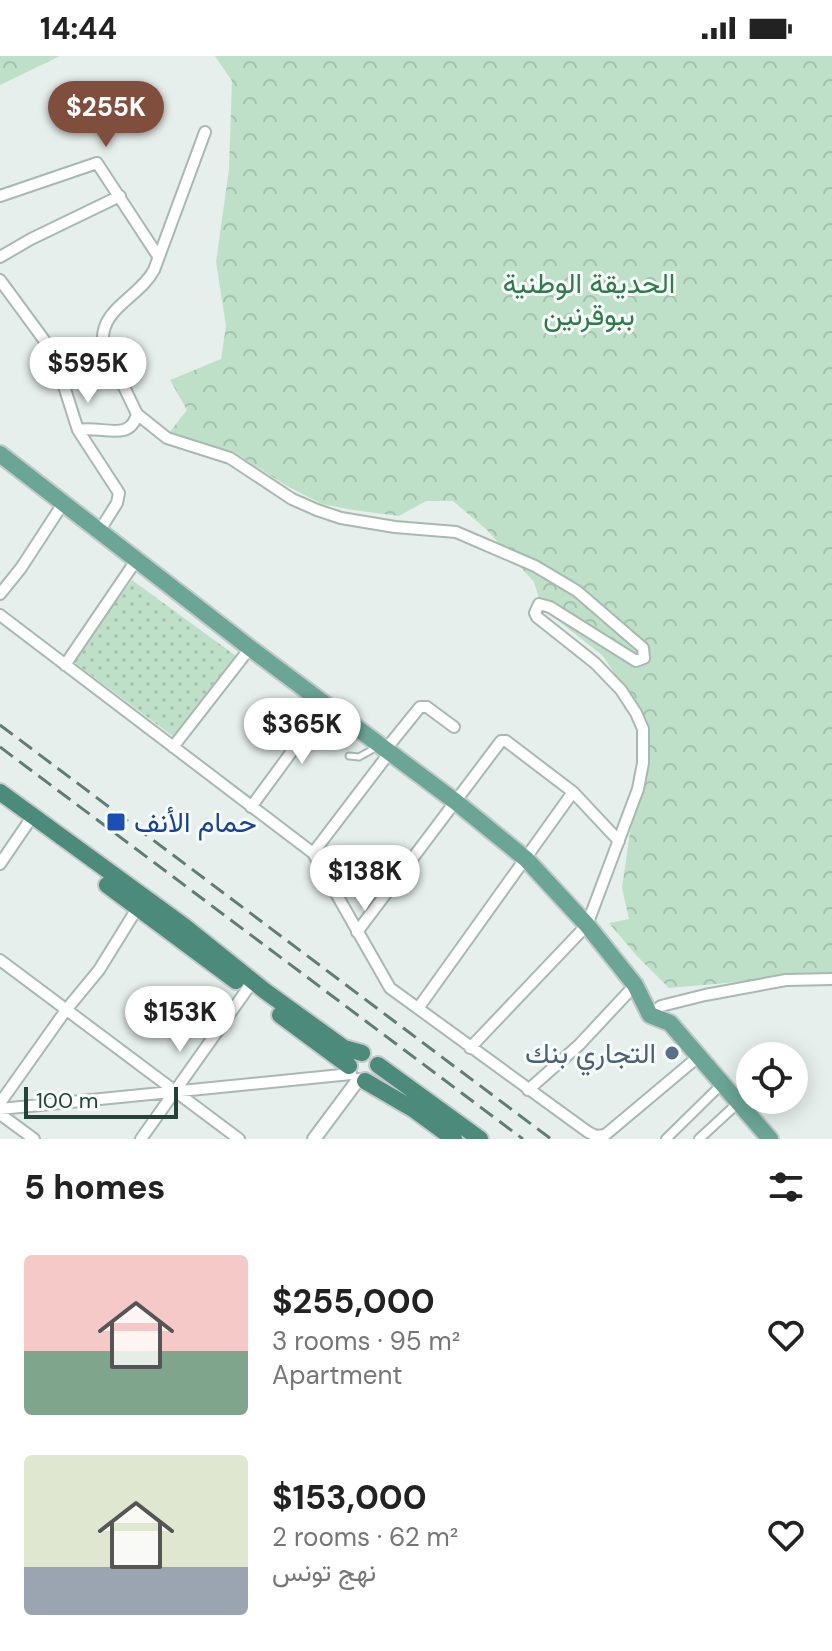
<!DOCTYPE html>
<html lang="en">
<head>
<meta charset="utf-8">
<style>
	body { margin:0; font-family:"DM Sans",Vazirmatn,sans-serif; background:#f2f2f2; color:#222; height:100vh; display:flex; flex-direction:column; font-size:30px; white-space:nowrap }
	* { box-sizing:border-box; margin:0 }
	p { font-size:26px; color:#767676 }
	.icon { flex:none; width:44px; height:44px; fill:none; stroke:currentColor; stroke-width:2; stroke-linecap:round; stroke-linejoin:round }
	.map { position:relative; height:1083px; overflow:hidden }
	.details { display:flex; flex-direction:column; background:#fff; flex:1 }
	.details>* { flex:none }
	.tools { position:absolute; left:736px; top:986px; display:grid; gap:16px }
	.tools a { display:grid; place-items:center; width:72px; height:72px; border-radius:50%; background:#fff; box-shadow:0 4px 20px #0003; font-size:40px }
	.scale { position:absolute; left:24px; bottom:20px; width:154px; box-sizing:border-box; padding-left:8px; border:4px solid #24423a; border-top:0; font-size:22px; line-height:28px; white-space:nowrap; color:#24423a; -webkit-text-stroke:6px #f7fbf9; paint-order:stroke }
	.price { position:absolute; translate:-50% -68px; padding:0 18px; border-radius:28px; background:#fff; color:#222; font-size:26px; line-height:52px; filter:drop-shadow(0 2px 4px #0008) }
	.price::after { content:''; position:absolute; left:50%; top:48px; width:24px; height:18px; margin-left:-12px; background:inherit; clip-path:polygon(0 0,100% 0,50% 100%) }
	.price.on { background:#804e3d; color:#fff }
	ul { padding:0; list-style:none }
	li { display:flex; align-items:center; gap:24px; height:200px; padding:0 24px }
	li span { display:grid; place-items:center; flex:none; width:224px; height:160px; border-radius:8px; color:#555 }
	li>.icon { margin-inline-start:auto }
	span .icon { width:96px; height:96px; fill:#fffc; stroke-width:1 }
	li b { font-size:34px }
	h2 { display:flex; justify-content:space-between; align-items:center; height:96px; padding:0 24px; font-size:34px }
	.status { display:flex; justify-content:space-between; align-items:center; height:56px; padding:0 40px; background:#fff; direction:ltr }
	.status svg { height:22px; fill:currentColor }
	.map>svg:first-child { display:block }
</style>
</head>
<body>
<div class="status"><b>14:44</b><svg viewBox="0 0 49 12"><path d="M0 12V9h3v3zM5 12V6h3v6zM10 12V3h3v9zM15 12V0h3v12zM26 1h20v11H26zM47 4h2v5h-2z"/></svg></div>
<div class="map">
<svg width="832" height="1083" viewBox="0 0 832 1083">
	<defs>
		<pattern id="forest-crowns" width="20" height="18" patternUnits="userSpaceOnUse" patternTransform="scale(2)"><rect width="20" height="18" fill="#bfe0c8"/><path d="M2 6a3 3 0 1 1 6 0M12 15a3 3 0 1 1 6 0" fill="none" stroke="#a4c1ad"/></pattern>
		<pattern id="park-dots" width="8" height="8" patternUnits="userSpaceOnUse" patternTransform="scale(2)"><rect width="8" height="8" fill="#bfe0c8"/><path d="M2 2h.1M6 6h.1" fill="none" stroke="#a4c1ad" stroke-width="1.8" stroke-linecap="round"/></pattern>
	</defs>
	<rect width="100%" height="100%" fill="#e6efeb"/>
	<path fill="url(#forest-crowns)" d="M0 0H60L0 29Z
		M215 0H832V921H796L669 932 636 899 609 867 629 863 622 832 630 776 649 706 645 662 602 599 542 552 534 526 487 474 453 445H426L399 460 353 454 322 448 287 430 232 395 206 391 186 393 169 377 187 354 170 324 221 303 226 270 216 206 229 113 232 25Z"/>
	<path fill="url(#park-dots)" d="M132 524 236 600 174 681 72 605Z"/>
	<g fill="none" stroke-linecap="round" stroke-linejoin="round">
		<g stroke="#a8b8b2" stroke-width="9">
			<path id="service" d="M327 684 323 675 328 656
				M349 700 359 701 377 691"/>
		</g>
		<g stroke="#a8b8b2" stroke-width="12">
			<path id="pedestrian" d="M666 1083 722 1028
				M699 1083 738 1047"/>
		</g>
		<g stroke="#a8b8b2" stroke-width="14">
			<path id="minor" d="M0 140 97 107 158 200
				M0 201 31 183 120 140
				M0 224 47 288 56 305 78 374 119 437 117 447 100 474
				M137 358 167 382 230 402 292 443 317 454 341 462 395 471 456 476 535 510 577 535 643 592 644 602 636 605 550 551 539 548 535 557 537 561 595 607 621 634 636 657 643 673V707L638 733 587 869 470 992
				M78 374C102 369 130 387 137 358L103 287C100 252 139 242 154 214L205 76
				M0 538 21 512 64 446
				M0 559 313 797 390 932 588 1076 596 1080 605 1079 698 1001
				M65 609 137 503
				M173 691 250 592
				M386 693 420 651H427L454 671
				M251 751 326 649
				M313 797 390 696
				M0 808 32 761
				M357 876 501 685H506L573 736 619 785
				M0 904 239 1083
				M419 951 573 736
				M650 959 661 950 705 939 786 924 832 923
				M528 1034 579 989 635 929
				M0 1047 66 954 99 914 138 851
				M0 1053 351 1018
				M0 1058 34 1083
				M141 1083 253 925"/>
		</g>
		<g stroke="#a8b8b2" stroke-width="16">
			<path id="tertiary" d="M314 1083 358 1024"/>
		</g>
		<g stroke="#c2cac8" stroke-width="20">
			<path id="primary" d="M0 398 250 592 456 746 526 803 587 869 635 929 650 959 670 967 770 1083"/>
		</g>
		<g stroke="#c2cac8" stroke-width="20">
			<path id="trunk" d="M0 736 184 870 265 935 344 992 362 997
				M107 829 236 925
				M280 959 349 1010
				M378 1009 480 1083
				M365 1025 413 1053 454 1083"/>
		</g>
		<use href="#service" stroke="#fff" stroke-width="5"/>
		<use href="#pedestrian" stroke="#fff" stroke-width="8"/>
		<use href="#minor" stroke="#fff" stroke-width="10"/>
		<use href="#tertiary" stroke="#fff" stroke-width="12"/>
		<use href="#primary" stroke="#6aa596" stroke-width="16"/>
		<use href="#trunk" stroke="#4c8a7c" stroke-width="16"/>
		<path stroke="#5f7d75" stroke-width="3" stroke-dasharray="16 8" stroke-linecap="butt" d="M0 669 551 1083
			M0 691 523 1083"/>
	</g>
	<rect fill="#1a4fb4" stroke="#f7fbf9" stroke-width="3" x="106" y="756" width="20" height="20" rx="4"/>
	<circle fill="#5c6f8a" stroke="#f7fbf9" stroke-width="3" cx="672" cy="997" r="8"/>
	<g text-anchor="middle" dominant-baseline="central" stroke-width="6" stroke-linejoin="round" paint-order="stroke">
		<g font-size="28" fill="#2d7a4b" stroke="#f7fbf9">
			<text x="589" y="227">الحديقة الوطنية<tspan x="589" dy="32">ببوقرنين</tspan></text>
		</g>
		<g font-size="28" fill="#164399" stroke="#f7fbf9" text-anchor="start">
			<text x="134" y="766">حمام الأنف</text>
		</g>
		<g font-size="28" fill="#4e5e75" stroke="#f7fbf9" text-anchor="end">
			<text x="656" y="997">التجاري بنك</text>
		</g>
	</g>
</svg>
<div class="tools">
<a><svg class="icon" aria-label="locate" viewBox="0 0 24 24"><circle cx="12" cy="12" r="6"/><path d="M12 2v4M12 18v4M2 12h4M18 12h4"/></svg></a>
</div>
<div class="scale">100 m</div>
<b class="price on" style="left:106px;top:93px">$255K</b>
<b class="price" style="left:88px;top:349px">$595K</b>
<b class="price" style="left:302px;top:710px">$365K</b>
<b class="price" style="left:365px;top:857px">$138K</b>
<b class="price" style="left:180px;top:998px">$153K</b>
</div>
<section class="details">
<h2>5 homes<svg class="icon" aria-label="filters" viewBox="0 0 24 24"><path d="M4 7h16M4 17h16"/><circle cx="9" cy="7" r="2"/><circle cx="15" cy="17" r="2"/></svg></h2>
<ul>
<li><span style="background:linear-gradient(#f6c9c9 60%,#7fa58c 0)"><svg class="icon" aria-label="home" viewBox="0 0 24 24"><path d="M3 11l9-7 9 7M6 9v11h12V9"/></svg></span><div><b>$255,000</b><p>3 rooms · 95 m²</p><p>Apartment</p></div><svg class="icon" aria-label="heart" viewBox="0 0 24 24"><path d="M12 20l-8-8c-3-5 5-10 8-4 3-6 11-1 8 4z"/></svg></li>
<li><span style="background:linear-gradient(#dfe7d0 70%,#9aa5b1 0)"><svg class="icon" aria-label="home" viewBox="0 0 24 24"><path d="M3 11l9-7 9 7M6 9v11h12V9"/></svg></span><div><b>$153,000</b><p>2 rooms · 62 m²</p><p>نهج تونس</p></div><svg class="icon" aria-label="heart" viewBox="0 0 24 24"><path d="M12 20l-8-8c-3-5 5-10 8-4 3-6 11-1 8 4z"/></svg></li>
</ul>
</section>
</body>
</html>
